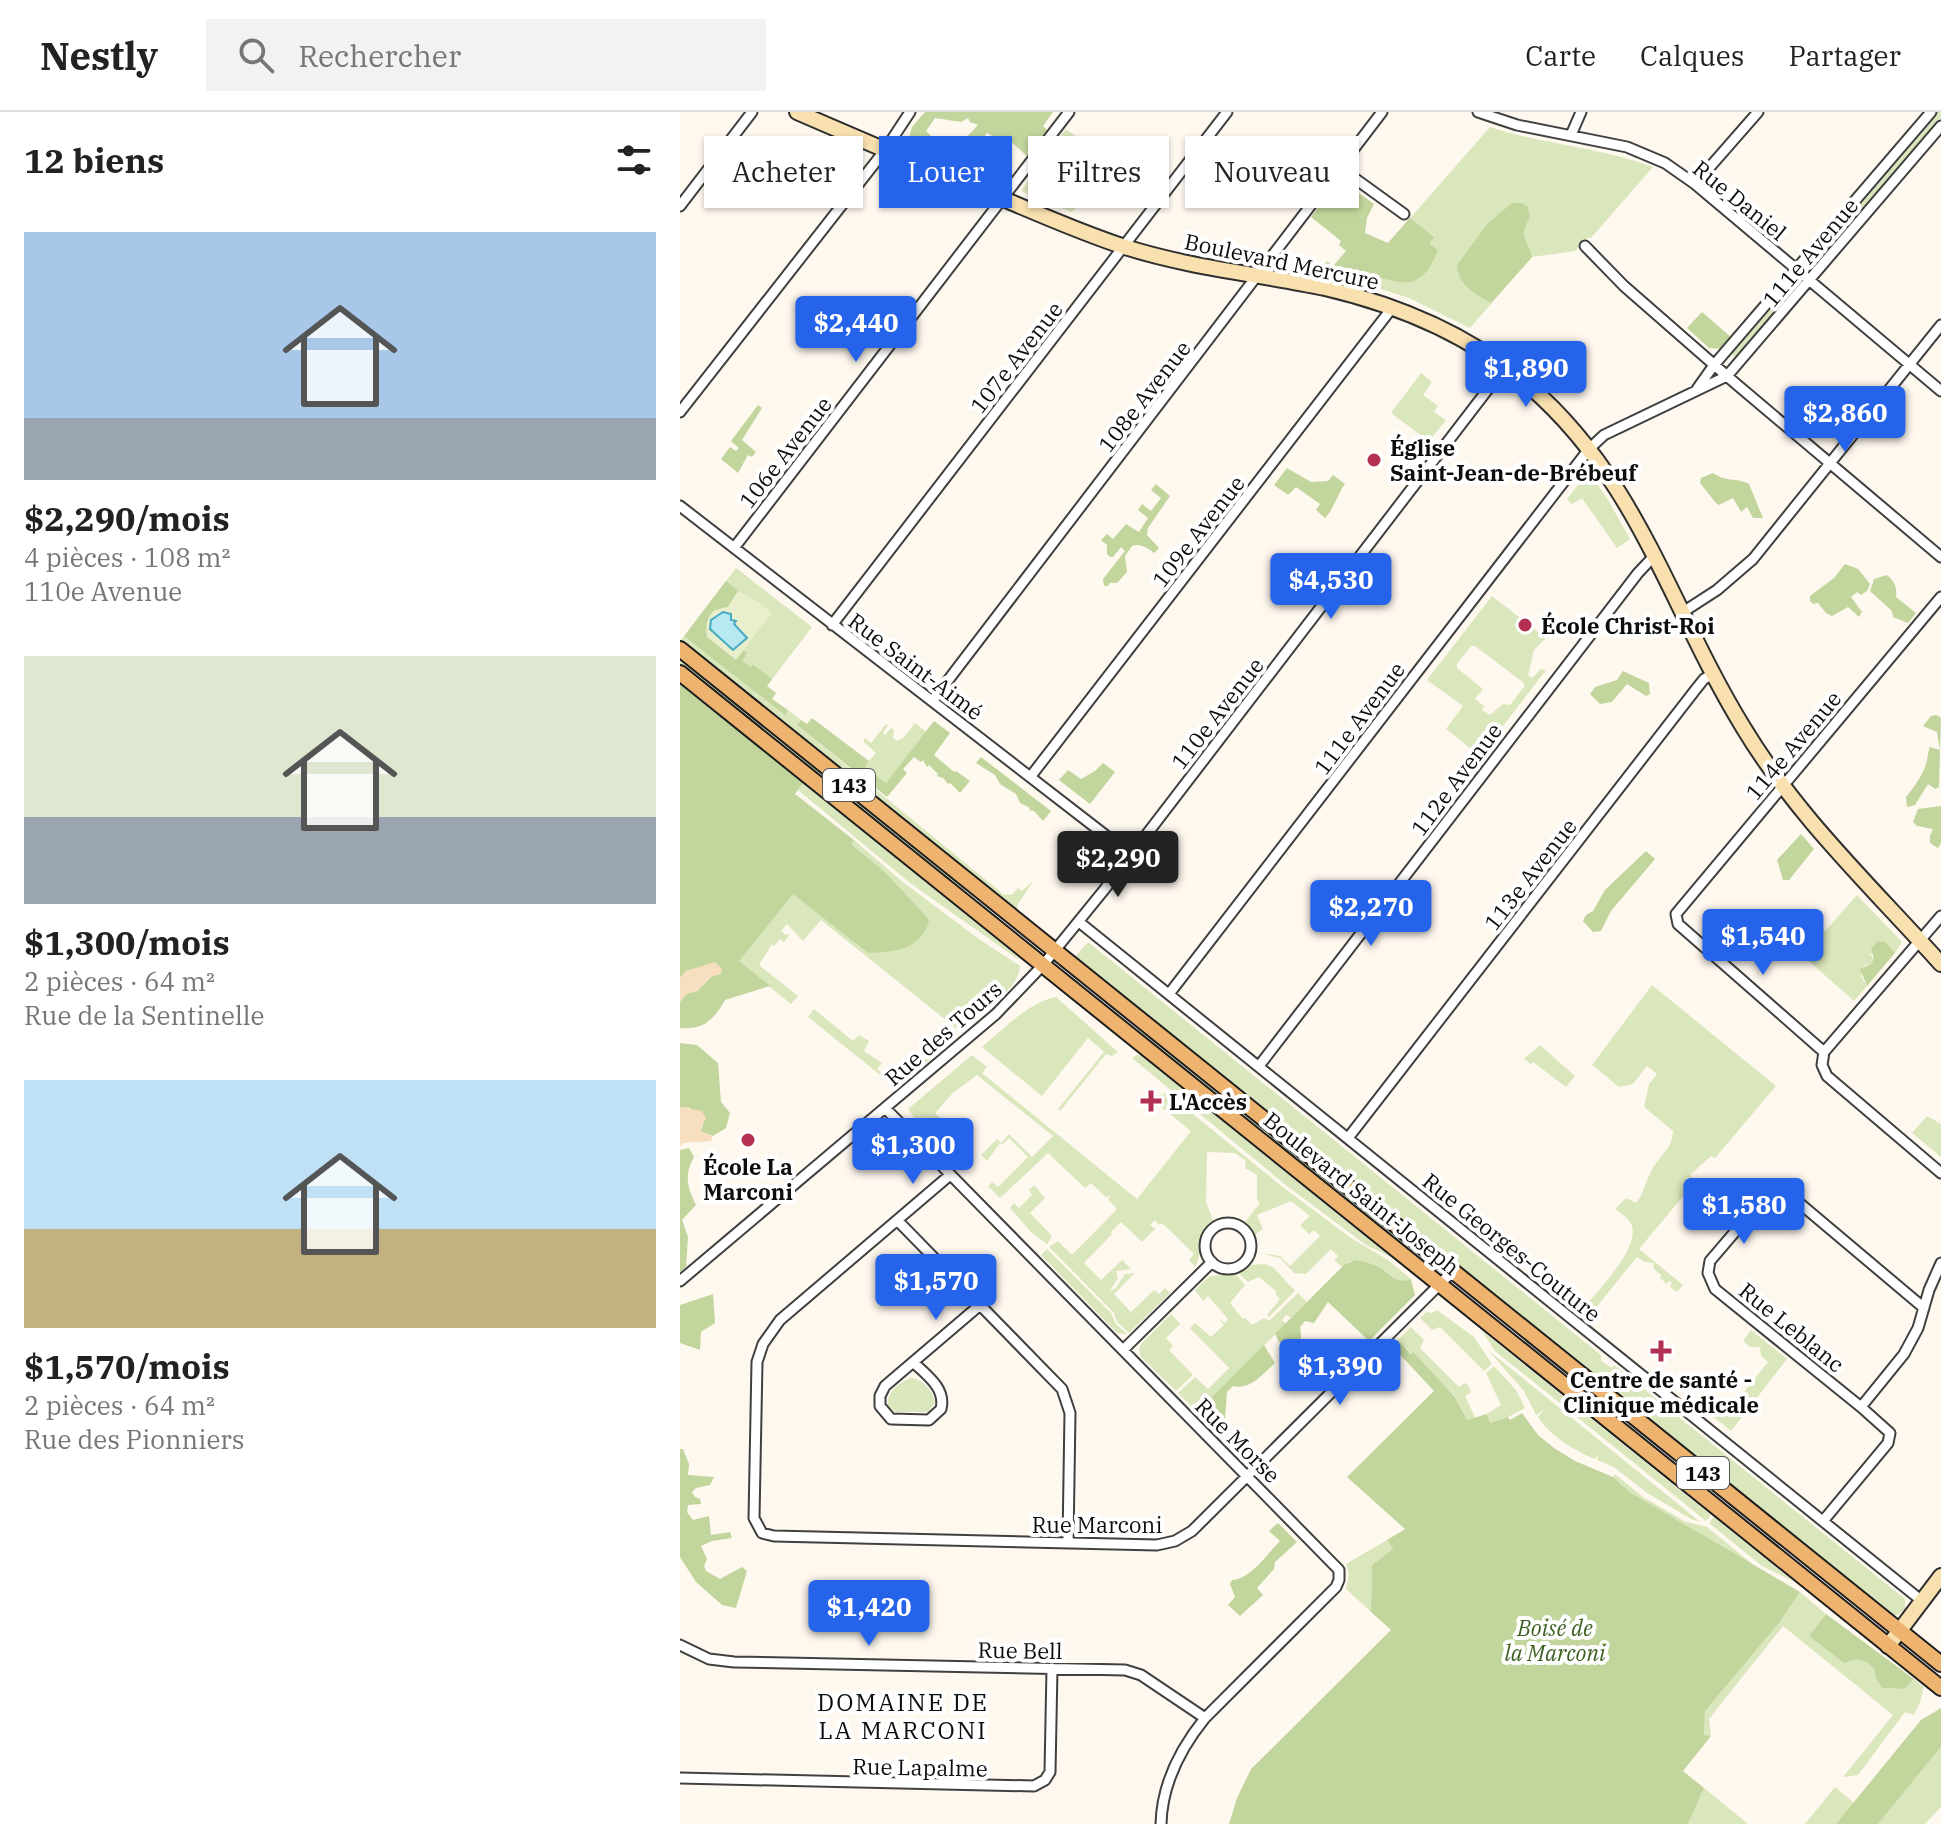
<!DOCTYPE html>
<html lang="fr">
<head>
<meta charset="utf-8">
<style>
	body { margin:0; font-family:"IBM Plex Serif",serif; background:#f2f2f2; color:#222; height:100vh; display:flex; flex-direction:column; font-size:30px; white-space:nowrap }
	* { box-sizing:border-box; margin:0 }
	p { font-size:26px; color:#767676 }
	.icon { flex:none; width:44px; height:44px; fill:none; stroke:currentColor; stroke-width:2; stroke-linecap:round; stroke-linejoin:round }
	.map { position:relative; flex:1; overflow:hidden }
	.sheet { display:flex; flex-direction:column; background:#fff; width:680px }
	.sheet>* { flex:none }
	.hud { position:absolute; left:24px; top:24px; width:760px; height:72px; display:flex; gap:16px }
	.price { position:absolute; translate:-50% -68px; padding:0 18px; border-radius:8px; background:#2563eb; color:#fff; font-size:26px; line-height:52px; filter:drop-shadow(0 2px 4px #0008) }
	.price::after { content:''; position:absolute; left:50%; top:48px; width:24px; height:18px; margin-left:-12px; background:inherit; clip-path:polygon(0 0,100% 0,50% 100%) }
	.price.on { background:#222; color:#fff }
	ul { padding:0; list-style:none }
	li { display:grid; align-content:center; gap:16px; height:424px; padding:0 24px }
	li span { display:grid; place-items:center; height:248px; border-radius:0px; color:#555 }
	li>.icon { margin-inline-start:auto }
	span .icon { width:144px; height:144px; fill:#fffc; stroke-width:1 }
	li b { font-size:34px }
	h2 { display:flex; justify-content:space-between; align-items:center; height:96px; padding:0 24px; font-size:34px }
	.tag { padding:0 28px; border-radius:0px; background:#fff; box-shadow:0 2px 6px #0004; font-size:28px; line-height:72px }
	.tag.on { background:#2563eb; color:#fff }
	header { display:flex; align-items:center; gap:48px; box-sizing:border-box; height:112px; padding:0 40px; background:#fff; border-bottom:2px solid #e0e0e0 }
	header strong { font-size:38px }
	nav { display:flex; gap:44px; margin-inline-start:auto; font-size:28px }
	.search { width:560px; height:72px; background:#f2f2f2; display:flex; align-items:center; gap:20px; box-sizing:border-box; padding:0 28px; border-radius:0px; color:#767676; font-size:30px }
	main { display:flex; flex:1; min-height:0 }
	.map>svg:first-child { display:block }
</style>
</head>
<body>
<header>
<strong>Nestly</strong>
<div class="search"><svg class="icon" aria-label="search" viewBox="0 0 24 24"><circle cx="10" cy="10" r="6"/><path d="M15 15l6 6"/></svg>Rechercher</div>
<nav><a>Carte</a><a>Calques</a><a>Partager</a></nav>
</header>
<main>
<section class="sheet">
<h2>12 biens<svg class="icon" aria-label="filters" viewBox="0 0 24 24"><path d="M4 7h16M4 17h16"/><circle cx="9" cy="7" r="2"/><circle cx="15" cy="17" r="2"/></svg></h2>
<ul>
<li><span style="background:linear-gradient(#a9c7e8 75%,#9aa5b1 0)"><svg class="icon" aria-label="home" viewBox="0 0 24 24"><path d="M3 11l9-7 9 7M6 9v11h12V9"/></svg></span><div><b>$2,290/mois</b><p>4 pièces · 108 m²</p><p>110e Avenue</p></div></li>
<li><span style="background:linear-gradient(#dfe7d0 65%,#9aa5b1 0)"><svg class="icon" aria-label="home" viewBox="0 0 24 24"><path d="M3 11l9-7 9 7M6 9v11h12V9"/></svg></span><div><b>$1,300/mois</b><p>2 pièces · 64 m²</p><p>Rue de la Sentinelle</p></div></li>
<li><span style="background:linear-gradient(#bfe0f5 60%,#c2b280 0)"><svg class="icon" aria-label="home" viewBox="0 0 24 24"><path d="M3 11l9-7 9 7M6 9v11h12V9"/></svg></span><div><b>$1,570/mois</b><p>2 pièces · 64 m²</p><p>Rue des Pionniers</p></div></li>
</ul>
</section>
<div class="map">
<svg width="1261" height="1712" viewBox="0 0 1261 1712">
	<rect width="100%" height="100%" fill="#fef8ef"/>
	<path fill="#dae6bb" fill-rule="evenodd" d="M1257 0H1261V6L1135 155H1130L1132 149Z
		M810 15C864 33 920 35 973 55L911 126 909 125 895 139 852 145 790 216 729 186 675 169Z
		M386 17 430 50 431 54 426 61 422 59 392 100 362 88 371 76 389 87 397 75 381 64 384 60 400 71 419 44 393 24 385 34 377 29Z
		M370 38 377 41 372 51 376 54 362 75 365 79 359 87 341 79Z
		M1110 174H1115V178L1066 236 1054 245 1052 242 1056 235Z
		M741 261 752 270 743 283 758 294 754 300 766 308 743 337 740 335 746 327 711 301Z
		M910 362 927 386 950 427 937 436 902 386 892 392 887 387 906 363Z
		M56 456 132 515 80 583 105 603 108 598 121 608 117 613 323 782 332 783 338 776 342 779 354 768 338 792 337 798 0 529 4 524 48 557 13 513Z
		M812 484 866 526 854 538 848 564 852 566 861 557 866 558 800 644 766 617 783 594 747 568ZM791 534H795L844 571V575L830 593 823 592 810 603 802 598 804 594 795 587 803 577 777 556V552Z
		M0 545 285 774 283 777 248 752 0 553Z
		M235 611 246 620 206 671 184 655 196 641 183 629 185 626 191 631 206 612 208 613 203 621 205 623 211 616 214 618 213 626 217 629 223 626Z
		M123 671 336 843 339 848 230 771 118 678Z
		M174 728 224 771 299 827 340 854C338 882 298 897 283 917H277L141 808 123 829 107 812 101 819 106 823 110 822 104 830 100 827 94 834 92 832 79 853 118 884 111 892 58 849 113 781 188 841 247 805 206 761 170 732Z
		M1177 783 1222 830 1215 841 1210 835 1190 842 1194 847 1191 852 1185 853 1181 864 1187 874 1174 889 1123 844Z
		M408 830 921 1243V1249L932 1256 934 1253 1225 1487V1497L1218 1503H1211L396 848 395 845Z
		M972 873 1096 974 1035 1046 1031 1044 1010 1063 1015 1070 959 1137 1003 1173 997 1180 990 1175 992 1171 989 1169 987 1172 980 1166 981 1163 974 1157 973 1151 965 1150 957 1145 914 1198 920 1203 915 1210 868 1172 874 1167 898 1191 907 1192C920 1176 964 1131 950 1110 947 1105 940 1101 935 1097L946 1086 956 1091C964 1081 965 1071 971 1060 978 1044 992 1039 993 1019L964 995 969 972 977 962 967 954 953 972 939 975 912 953Z
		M376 885 438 940 432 944 426 942 380 999 378 997 424 940 408 926 362 984 302 935C324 917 347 891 376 885Z
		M134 897 173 929 179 923 189 929 184 939 202 951 197 957 211 968 209 970 128 905Z
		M258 917 267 923V934L233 961 226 964 221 962 216 952 222 957 261 924 257 918Z
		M457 917 494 942 752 1151V1154L750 1156 455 919Z
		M860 933 895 964 886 975 853 950 851 952 844 947Z
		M292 943 307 955 302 961 457 1087 511 1019 475 990 473 985 487 981 604 1076 671 1126 708 1148 731 1167C717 1174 714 1162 702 1157 693 1152 679 1151 669 1149L662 1155 654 1148 658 1144 651 1137 626 1162 614 1161 600 1146 580 1141 600 1144 610 1154 640 1124 634 1118 629 1122 620 1113 630 1104 611 1089 577 1103 583 1117 575 1123 565 1110 580 1091 577 1088V1063L565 1056 566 1049 555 1041 527 1040 526 1090 533 1108C512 1125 526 1136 515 1155L509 1148 514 1142 482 1111 479 1113 475 1108 470 1113 475 1117 462 1130 441 1110 431 1120 432 1122 404 1151 421 1168 442 1148 451 1157 436 1159 438 1166 429 1180 436 1176 445 1162 455 1161 434 1182 451 1200 474 1178 479 1182 485 1176 490 1181 449 1221 437 1210 434 1201 369 1135 378 1129 392 1143 437 1097 428 1087 431 1084 426 1085 411 1071 405 1076 368 1041 320 1086 308 1074 312 1070 318 1075 348 1045 329 1026 322 1033 320 1031 307 1049 301 1043 317 1027 321 1031 329 1022 352 1045 373 1024 297 963 273 981 255 1001 290 1038 281 1046 256 1020 259 1016 253 1009 248 1013 235 1007 228 997Z
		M457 943H461L711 1145 686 1133 607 1074 452 946Z
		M1247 1004 1261 1012V1045L1232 1021Z
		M354 1073 365 1086 350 1101 372 1124 367 1132 352 1121 330 1096 334 1091 339 1096 352 1083 349 1078Z
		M367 1137 431 1201 436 1212 447 1222 437 1221 361 1143Z
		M585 1152 593 1155 615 1179 589 1205 587 1203 600 1187 595 1182 597 1180 579 1165 568 1170 558 1161 570 1153Z
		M556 1162 565 1173 550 1191 563 1207 565 1206 572 1213 584 1206 589 1209 618 1181 627 1190 611 1206 606 1203 602 1208 606 1212 517 1300 498 1281 515 1265 528 1277 549 1256 510 1216 515 1211 531 1225 544 1213 539 1207 545 1211 548 1207 528 1184 523 1189 515 1178 530 1164Z
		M757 1198 794 1225 812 1252 804 1259 760 1215 752 1218 740 1206 746 1200 752 1201Z
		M491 1202 506 1218 500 1212 486 1226 493 1234 489 1238 513 1263 496 1279 461 1245 459 1238 461 1232Z
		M731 1215 744 1228 740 1236 779 1275 785 1271 788 1273 791 1280 785 1284 795 1305 787 1308 775 1284 718 1228Z
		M1071 1218 1107 1247 1051 1319 1032 1304 1037 1300 1045 1304 1088 1250 1081 1244 1080 1235H1070L1063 1229Z
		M802 1219 1031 1403 1026 1409 815 1239Z
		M808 1238 1019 1409 1013 1408 967 1381 934 1355 917 1348 918 1343 915 1347C894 1339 871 1324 858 1305L864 1298 856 1303 844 1279Z
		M814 1254 836 1278 845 1296 828 1305 810 1311 807 1302 821 1293 806 1261Z
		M231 1266C243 1267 253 1279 255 1290L248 1300H216L208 1294C206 1281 219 1270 231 1266Z
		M935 1362 963 1385 1004 1409 1027 1415 1076 1455 951 1381 933 1365Z
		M1034 1405 1113 1469 1082 1454 1029 1411Z
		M707 1428 713 1437 692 1453 691 1500 666 1477 669 1463 666 1452Z
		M1120 1480 1146 1502 1129 1524 1164 1550C1177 1546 1183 1546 1194 1555L1196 1567 1202 1576 1224 1577 1234 1567 1244 1575 1240 1590 1234 1603 1225 1600 1178 1663 1163 1665 1213 1603 1103 1514 1029 1607 1031 1624H1024L1025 1599 1099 1511Z
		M1261 1635V1695L1245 1712H1198Z
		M1155 1675 1174 1691 1156 1712H1125Z
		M1024 1676 1068 1712H1008Z"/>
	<path fill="#c2d59c" d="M245 0H373L363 14 367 18 347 44 328 27 316 26 307 21 282 55 256 44 267 29H283L298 13 290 10 288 6 281 10 255 6 246 19 251 24 248 29 254 33 248 40 227 33 232 15Z
		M662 69 694 92 687 106 685 121 708 131 730 106 754 125 749 132 758 138C740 183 722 171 682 161L675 169 622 158 626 149 643 155 647 149 653 154 666 139 659 133 661 129 631 105 656 73Z
		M832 91H842L848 95 850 105C838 125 847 126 852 145L811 191C794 181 778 173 777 153L808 111Z
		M1022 200 1052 226 1042 237 1029 236 1007 216Z
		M78 293 82 296 62 328 76 340 72 345 68 343 58 361 41 347 50 335 56 339 59 336 51 329Z
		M607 356 631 370 648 369 653 363 665 372C657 383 654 397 645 406L636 398 640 392 616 375 608 383 594 373Z
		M1033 361C1048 371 1055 365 1069 372L1083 406H1073L1067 395 1061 400 1053 386 1039 393 1036 391 1020 371 1021 366Z
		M476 372 490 384 468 416 467 423 479 436 474 441C468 436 460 431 452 434L445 444 447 460 437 471H430L428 474H424L423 467 445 439 441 435 433 445H430L427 442V433L421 428 427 422 433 427 446 412 459 420 468 406 458 398 462 392 471 399 481 386 471 378Z
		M1165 452 1178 457 1190 472 1187 479 1181 483 1177 480 1171 485 1182 500 1179 505 1168 495 1152 504 1146 501 1138 491 1133 492 1130 489V484L1154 466Z
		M1207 463C1215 470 1217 475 1216 485L1236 501 1228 511 1213 505 1212 499 1190 479 1194 467Z
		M46 469 58 479 48 495 34 498 29 503 56 547 63 538 67 541 62 549 71 555 73 553 92 567 87 574 96 581 92 587 108 598 105 603 4 524Z
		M943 559 969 571 970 582 966 584 947 572 932 590 920 592 910 582 915 575 937 568Z
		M0 572 123 671 115 682 174 728 171 732 206 761 247 805 249 810C238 839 216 839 188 841L113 782 59 849 90 874 45 888C34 908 23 918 0 916V890L6 882 17 879 31 865 35 851 6 859 0 866Z
		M1257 603 1261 606 1259 675 1255 677 1248 672 1235 693 1227 695 1226 685C1235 674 1244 662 1247 648 1248 643 1248 639 1250 635L1260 638 1257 620 1243 614 1251 604Z
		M132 606 189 649 185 655 206 671 254 609 270 621 254 643 274 660 276 659 290 669 280 681 270 671 268 672 263 666 257 664 258 662 249 653 247 655 243 648 241 650 234 645 223 657 227 661 207 685 117 613 121 608 127 612Z
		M301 645 371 699 363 709 354 699 349 698 350 696 340 691 336 682 320 672 315 663 296 651Z
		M423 651 435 660 410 692 379 668 388 658 401 667 415 659Z
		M1261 694V731L1258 736 1250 731V724L1253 717 1237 714 1233 710 1238 697Z
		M1121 722 1134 737 1109 768H1103L1097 748Z
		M966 739 975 747 931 799 921 819 913 820 903 809 906 803 913 799 925 778Z
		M1125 810 1131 812 1135 818 1143 817 1145 819 1123 844 1102 825 1101 821 1105 814Z
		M1198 829 1205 830 1215 841 1187 874 1180 857 1191 852 1194 847 1191 837Z
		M0 931 17 933 38 951 41 990 50 1001 46 1016 33 1024 20 1019 23 1014 10 996 0 995Z
		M9 1036 14 1045C4 1063 7 1075 16 1093L2 1108 8 1125 6 1155 0 1160V1038Z
		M675 1148C684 1150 694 1152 701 1156 712 1163 717 1173 731 1167L735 1183 689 1229 648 1190 634 1211 625 1209 620 1215C622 1226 622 1230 612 1236L599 1230 595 1222 665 1152Z
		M33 1182 35 1211 21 1220 20 1238 0 1231V1193Z
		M718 1228 731 1242 733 1240 775 1285 787 1308 807 1302 810 1311 828 1305 830 1308 842 1301 858 1323 874 1336 895 1349 933 1365 951 1381 1120 1480 1099 1511 1025 1599 1024 1623 1031 1624 1003 1659 1024 1676 1008 1712H549L557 1686 571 1657 711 1518 691 1500 692 1453 713 1437 707 1428 725 1417 667 1365 754 1279 712 1234Z
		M584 1233 595 1251C584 1261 570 1279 553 1274L547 1280 545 1307 539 1311 522 1295Z
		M0 1337H3L9 1352 8 1363 34 1365 30 1373 16 1376 12 1380 15 1385 20 1387 21 1392 8 1393 7 1400 13 1408 29 1404 31 1423 50 1420 52 1426 32 1429 21 1434 27 1447 24 1454 26 1459 40 1467 62 1455 67 1459 56 1496 42 1493 16 1470 0 1445Z
		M598 1411 617 1430 595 1450 594 1457 577 1476 583 1483 560 1504 548 1493 555 1485 550 1472 552 1468C570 1468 588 1441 600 1429L589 1419Z
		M1146 1502 1234 1567 1224 1577 1202 1576 1196 1567 1194 1556C1183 1546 1177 1546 1164 1551L1129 1524Z
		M1261 1596V1635L1198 1712H1156L1241 1608Z"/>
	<path fill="#f6debf" d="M35 850 42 857 41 862 31 865 17 879 6 882 0 890V866L6 859Z
		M0 995 22 999 26 1006 20 1019 33 1024 31 1029 3 1031 0 1035Z"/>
	<path fill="#e9eecc" d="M58 479 80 491 92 501 56 548 27 525C24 508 30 497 48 495Z"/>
	<path fill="#b8e8f1" stroke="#44abc3" stroke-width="2" d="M43 500 51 502V508L56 509 54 512 67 526 53 538 30 517 31 508Z"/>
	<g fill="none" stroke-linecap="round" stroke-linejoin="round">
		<g stroke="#404040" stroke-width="13">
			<path id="street" d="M798 0 837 13 947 35 985 51 1015 72 1261 279
				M891 23 901 0
				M659 55 724 102
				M1015 72 1078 0
				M0 94 72 0
				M905 134 944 174 1055 271 1261 445
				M1017 277 1034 253 1251 0
				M0 300 205 38 230 0
				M0 394 451 743
				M54 436 389 0
				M1003 500 1037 478 1073 447 1261 213
				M152 513 547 0
				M253 588 702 0
				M351 664 712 196
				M1261 804 1144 940 1142 953 1147 964 1261 1061
				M399 810 1242 1489
				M489 882 909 337 924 323 1047 264 1261 14
				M1144 940 998 812 996 802 1261 485
				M579 954 958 461 975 443
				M205 996 659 1458V1468L656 1475 525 1606C500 1637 482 1671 481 1712
				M668 1026 1016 577 1024 567 1033 562
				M270 1063 100 1208 83 1232 77 1250 74 1406 82 1421 94 1424 477 1433 495 1429 512 1419 773 1159
				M218 1109 382 1277 390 1301 388 1430
				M525 1134a23 23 0 1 1 46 0a23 23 0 1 1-46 0Z
				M0 1169 316 902 363 853 424 778 825 255
				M443 1238 532 1150
				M234 1251C248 1264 266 1277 261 1297L249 1308 211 1307 200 1294V1284L205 1274 300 1193
				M1181 1295 1224 1242 1238 1216 1249 1178 1261 1151
				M1143 1409 1208 1331 1210 1321 1181 1295 1035 1177 1028 1161 1030 1149 1083 1087 1095 1081 1111 1084 1244 1196
				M0 1533 29 1547 54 1550 445 1558 461 1563 525 1606
				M0 1666 354 1674 365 1668 370 1660 372 1556"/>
		</g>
		<g stroke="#2f2f2f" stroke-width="18">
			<path id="secondary" d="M117 0C184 29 251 58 319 85 361 103 402 121 445 135 511 156 578 162 645 176 718 193 790 223 848 273 959 368 990 496 1063 615 1117 705 1192 775 1261 852
				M1208 1534 1261 1464"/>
		</g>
		<g stroke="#1e1e1e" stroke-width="18">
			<path id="primary" d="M0 537 1261 1552
				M0 561 1261 1576"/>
		</g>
		<use href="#street" stroke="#fff" stroke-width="9"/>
		<use href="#secondary" stroke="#f9e1af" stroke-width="14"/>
		<use href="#primary" stroke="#eeb46f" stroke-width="14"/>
	</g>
	<g fill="#b33052" stroke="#fff" stroke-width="3">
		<circle cx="694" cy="348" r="8"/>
		<circle cx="845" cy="513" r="8"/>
		<path d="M467 977h8v8h8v8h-8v8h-8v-8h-8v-8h8z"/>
		<circle cx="68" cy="1028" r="8"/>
		<path d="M977 1227h8v8h8v8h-8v8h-8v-8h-8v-8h8z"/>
	</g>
	<g text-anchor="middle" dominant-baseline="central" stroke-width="8" stroke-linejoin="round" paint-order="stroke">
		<g fill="#fff" stroke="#565656" stroke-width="2">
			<rect x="143" y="657" width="52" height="32" rx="6"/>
			<rect x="997" y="1345" width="52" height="32" rx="6"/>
		</g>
		<g font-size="20" font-weight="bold" fill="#0d0d0d">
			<text x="169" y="673">143</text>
			<text x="1023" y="1361">143</text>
		</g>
		<g font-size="22" fill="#0d0d0d" stroke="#fff">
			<text transform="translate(1060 88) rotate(39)">Rue Daniel</text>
			<text transform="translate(1130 140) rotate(-50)">111e Avenue</text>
			<text transform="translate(602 149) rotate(12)">Boulevard Mercure</text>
			<text transform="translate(336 245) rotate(-52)">107e Avenue</text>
			<text transform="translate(464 284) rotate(-52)">108e Avenue</text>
			<text transform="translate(105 340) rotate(-52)">106e Avenue</text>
			<text transform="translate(518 419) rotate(-52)">109e Avenue</text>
			<text transform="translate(236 554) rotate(37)">Rue Saint-Aimé</text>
			<text transform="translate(537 601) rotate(-52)">110e Avenue</text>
			<text transform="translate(679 606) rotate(-53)">111e Avenue</text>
			<text transform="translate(1113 633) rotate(-50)">114e Avenue</text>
			<text transform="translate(776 667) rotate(-53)">112e Avenue</text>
			<text transform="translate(850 762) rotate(-52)">113e Avenue</text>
			<text transform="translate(263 921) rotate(-41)">Rue des Tours</text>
			<text transform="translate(682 1081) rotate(39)">Boulevard Saint-Joseph</text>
			<text transform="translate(832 1135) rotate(39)">Rue Georges-Couture</text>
			<text transform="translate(1112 1215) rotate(39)">Rue Leblanc</text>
			<text transform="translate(558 1328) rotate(45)">Rue Morse</text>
			<text x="417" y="1412">Rue Marconi</text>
			<text transform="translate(340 1538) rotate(1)">Rue Bell</text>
			<text transform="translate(240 1655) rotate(1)">Rue Lapalme</text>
		</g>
		<g font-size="22" font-weight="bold" fill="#0d0d0d" stroke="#fff" text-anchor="start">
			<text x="710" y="335">Église<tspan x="710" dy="25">Saint-Jean-de-Brébeuf</tspan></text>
			<text x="861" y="513">École Christ-Roi</text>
			<text x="489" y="989">L'Accès</text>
			<text x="68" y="1054" text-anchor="middle">École La<tspan x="68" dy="25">Marconi</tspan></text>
			<text x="981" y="1267" text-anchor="middle">Centre de santé -<tspan x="981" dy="25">Clinique médicale</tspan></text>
		</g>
		<g font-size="22" font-style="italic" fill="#3d6023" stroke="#fff">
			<text x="875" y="1515">Boisé de<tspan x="875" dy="25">la Marconi</tspan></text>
		</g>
		<g font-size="24" letter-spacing="2" fill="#0d0d0d" stroke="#fff">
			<text x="223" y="1590">DOMAINE DE<tspan x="223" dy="28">LA MARCONI</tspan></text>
		</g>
	</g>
</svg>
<b class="price" style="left:176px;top:252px">$2,440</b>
<b class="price" style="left:846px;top:297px">$1,890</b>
<b class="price" style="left:1165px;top:342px">$2,860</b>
<b class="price" style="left:651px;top:509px">$4,530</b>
<b class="price on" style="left:438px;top:787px">$2,290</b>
<b class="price" style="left:691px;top:836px">$2,270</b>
<b class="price" style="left:1083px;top:865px">$1,540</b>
<b class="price" style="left:233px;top:1074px">$1,300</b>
<b class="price" style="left:1064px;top:1134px">$1,580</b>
<b class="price" style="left:256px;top:1210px">$1,570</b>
<b class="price" style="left:660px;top:1295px">$1,390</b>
<b class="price" style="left:189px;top:1536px">$1,420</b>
<div class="hud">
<a class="tag">Acheter</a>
<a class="tag on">Louer</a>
<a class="tag">Filtres</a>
<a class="tag">Nouveau</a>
</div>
</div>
</main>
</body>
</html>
